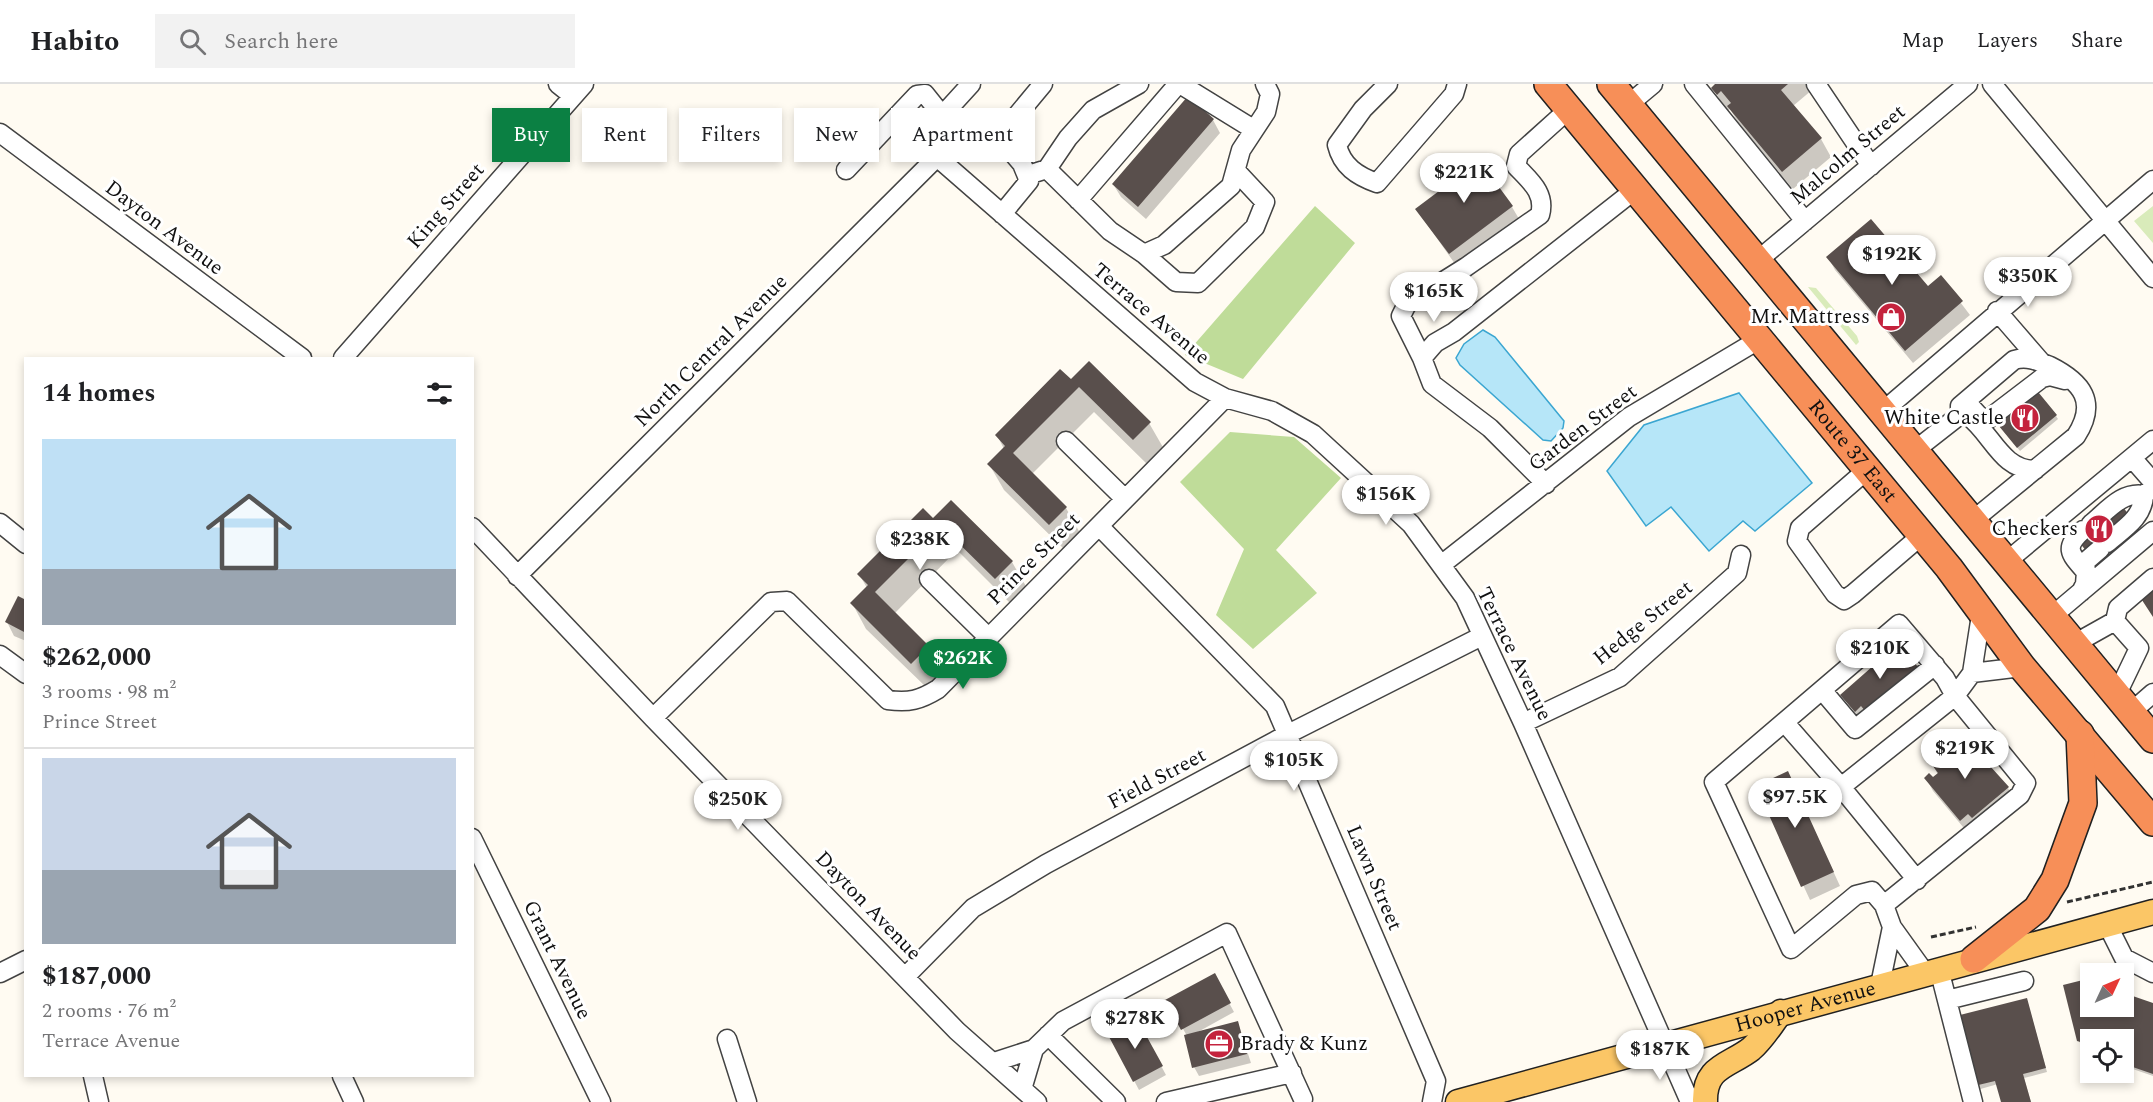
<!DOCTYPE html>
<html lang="en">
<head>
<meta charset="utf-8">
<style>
	body { margin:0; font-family:Spectral,serif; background:#f2f2f2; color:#202124; height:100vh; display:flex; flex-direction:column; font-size:22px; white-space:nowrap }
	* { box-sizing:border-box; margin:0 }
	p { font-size:20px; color:#757577 }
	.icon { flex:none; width:33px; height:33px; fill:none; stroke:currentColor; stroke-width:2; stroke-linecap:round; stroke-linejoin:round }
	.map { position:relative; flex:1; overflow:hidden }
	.details { position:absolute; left:24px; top:273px; width:450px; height:720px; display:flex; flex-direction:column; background:#fff; border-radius:0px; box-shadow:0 3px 9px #0003 }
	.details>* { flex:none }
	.banner { position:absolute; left:492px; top:24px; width:570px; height:54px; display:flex; gap:12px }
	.needle { width:39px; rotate:46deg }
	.controls { position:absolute; left:2080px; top:879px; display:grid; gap:12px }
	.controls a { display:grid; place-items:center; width:54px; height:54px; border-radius:0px; background:#fff; box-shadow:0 3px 9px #0003; font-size:30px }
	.price { position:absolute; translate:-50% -51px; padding:0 14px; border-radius:21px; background:#fff; color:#222; font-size:20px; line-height:39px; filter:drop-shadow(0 2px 3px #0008) }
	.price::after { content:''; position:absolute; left:50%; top:36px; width:18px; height:14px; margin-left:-9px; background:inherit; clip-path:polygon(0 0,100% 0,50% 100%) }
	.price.active { background:#0b8043; color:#fff }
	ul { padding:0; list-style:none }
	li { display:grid; align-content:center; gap:12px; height:318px; padding:0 18px }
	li+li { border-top:2px solid #e0e0e0 }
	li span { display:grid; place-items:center; height:186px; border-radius:0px; color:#555 }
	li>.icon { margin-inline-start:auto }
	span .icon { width:108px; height:108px; fill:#fffc; stroke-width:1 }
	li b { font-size:26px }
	h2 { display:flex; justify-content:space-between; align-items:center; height:72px; padding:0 18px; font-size:26px }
	.tag { padding:0 21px; border-radius:0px; background:#fff; box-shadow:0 3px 9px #0003; font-size:21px; line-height:54px }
	.tag.active { background:#0b8043; color:#fff }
	header { display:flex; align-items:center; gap:36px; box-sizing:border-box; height:84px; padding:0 30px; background:#fff; border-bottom:2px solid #e0e0e0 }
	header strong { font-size:28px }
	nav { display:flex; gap:33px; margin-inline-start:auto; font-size:21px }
	.search { width:420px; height:54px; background:#f2f2f2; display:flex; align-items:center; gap:15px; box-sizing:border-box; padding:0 21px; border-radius:0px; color:#757577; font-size:22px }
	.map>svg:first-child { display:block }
</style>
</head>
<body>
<header>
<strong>Habito</strong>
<div class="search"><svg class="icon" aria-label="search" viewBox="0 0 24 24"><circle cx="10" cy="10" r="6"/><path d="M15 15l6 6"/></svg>Search here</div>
<nav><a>Map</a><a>Layers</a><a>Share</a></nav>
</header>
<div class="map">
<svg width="2153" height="1018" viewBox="0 0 2153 1018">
	<rect width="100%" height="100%" fill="#fffbf2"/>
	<path fill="#d9ebba" d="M2153 122V159L2134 137Z
		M1808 203 1816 204 1857 252 1859 258 1856 261Z"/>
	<path fill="#bfdc99" d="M1315 122 1355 159 1243 295 1185 271Z
		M1230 348 1294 353 1341 394 1276 466 1317 509 1253 565 1216 531 1244 465 1180 398Z"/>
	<path fill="#b6e6f8" stroke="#3ba6d1" stroke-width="1.5" d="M1483 246 1495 253 1564 337 1563 344 1551 357 1543 356 1460 281 1456 274 1464 260Z
		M1739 309 1812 399 1755 447 1743 437 1709 467 1671 423 1646 442 1607 387 1644 341Z"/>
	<path fill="#0003" d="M1718 0H1808L1812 6 1793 22 1821 55 1831 73 1793 105 1739 40 1730 25 1728 27 1723 21 1713 4Z
		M1213 36 1220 49 1146 135 1121 113 1113 100Z
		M1448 102 1512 123 1522 140 1460 187 1417 126Z
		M1828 173 1927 204 1941 193 1970 231 1913 279 1835 186Z
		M1071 298 1149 339 1164 365 1148 381 1094 328 1032 390 1066 424 1080 449 1065 466 1004 406 989 380 1004 365 997 351Z
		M2056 332 2058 335 2020 367 1998 340Z
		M2129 433 2137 446 2112 467 2117 477 2112 482 2104 473 2096 480 2081 458Z
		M933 436 1012 478 1027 504 1011 520 957 466 895 529 928 563 943 588 927 604 866 545 852 519 867 504 859 490Z
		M26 517V557L14 552 7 538Z
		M1926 598 1863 640 1842 611Z
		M1932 679 2008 704 2015 717 1968 749 1933 707 1926 694 1933 695 1938 691Z
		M1788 689 1840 802 1810 816 1758 703Z
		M1214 891 1234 928 1196 949 1238 939 1251 979 1199 992 1194 983 1187 952 1167 916Z
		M2091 896V922H2124V911L2153 920V992L2124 982V956H2091V964L2081 960 2078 956Z
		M2027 916 2047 988 2024 994 2031 1018H2003L1998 1000 1977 1006 1957 933Z
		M1136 935 1166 991 1139 1006 1109 949Z"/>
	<path fill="#594f4c" d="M1715 0H1788L1781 6 1822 54 1782 88 1727 22 1731 19 1721 7 1717 11 1711 4Z
		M1188 12 1214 35 1138 123 1112 100Z
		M1474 69 1513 122 1449 170 1415 125 1447 101 1441 93Z
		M1871 135 1928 202 1941 191 1963 217 1905 267 1826 173Z
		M1089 277 1151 338 1133 356 1079 303 1013 369 1067 423 1049 441 987 380 1005 362 995 351 1060 285 1071 295Z
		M2034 303 2057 331 2017 364 1994 336Z
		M951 416 1013 477 995 495 941 442 875 508 929 562 911 580 850 519 868 501 857 490 923 424 933 434Z
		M2122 422 2130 432 2087 468 2079 458Z
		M2153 502V533L2140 513Z
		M18 512 26 516V549L5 538Z
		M1898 560 1919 584 1866 628 1861 622 1855 628 1840 611Z
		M1962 651 2009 703 1972 734 1968 730 1960 737 1924 694 1929 689 1933 693 1938 689 1930 678Z
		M1788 687 1834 788 1801 803 1756 702Z
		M1215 889 1231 919 1181 946 1165 916Z
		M2091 894V922H2124V909L2153 919V990L2124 980V956H2091V961L2077 957 2063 901Z
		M2027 914 2046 984 2023 990 2031 1018H2001L1995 997 1974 1002 1956 932Z
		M1136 933 1163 982 1133 998 1107 949Z
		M1238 937 1247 970 1192 984 1184 951Z"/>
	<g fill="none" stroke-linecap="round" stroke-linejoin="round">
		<g stroke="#434343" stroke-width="21">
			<path id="minor" d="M558 0 573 12
				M1180 0 1253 45
				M1388 0 1363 25 1337 61C1342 82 1357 92 1377 99L1454 10 1457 0
				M1694 0 1805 137
				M1816 0 1871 82
				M1992 0 2153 194
				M1629 20 1653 0
				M940 34 971 0
				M0 49 302 274
				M937 73 1195 298 1225 314 1272 327 1313 350 1411 440 1465 514 1523 639 1690 1018
				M1047 85 1068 54 1093 26 1139 0
				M846 86 917 11 925 10 941 30 936 48 937 73
				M1028 91 1047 85 1110 147 1144 170 1164 161 1231 102 1241 66 1266 28 1270 10 1265 0
				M1078 116 1178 0
				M1002 130 1029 97 1022 80 999 53 1043 0
				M1144 170 1176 198 1198 199 1255 143 1265 118 1236 87
				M1757 177 1968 0
				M1997 227 2042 279
				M343 274 584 0
				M1422 274 1401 232 1407 220 1466 183 1540 131C1546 109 1530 97 1516 82L1519 70 1569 25
				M1882 328 2153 96
				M1960 331 1972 324 1983 336H1987L2042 294 2050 292 2065 296
				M1967 331C1992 349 2001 386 2035 386
				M1066 357 1125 415
				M1914 367 1960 331V322L2014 276C2027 272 2038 277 2050 282 2082 298 2098 318 2076 352L1972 437
				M2132 374 2153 398
				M1868 385 1800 444 1797 457 1835 510 1844 516 1853 510 1922 451
				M1546 400 1490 344 1432 300 1422 274 1435 259 1454 248 1636 105
				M0 439 26 460
				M2091 440C2107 427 2122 407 2144 411L2153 403
				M1099 442 1275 622 1436 997 1432 1018
				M472 443 653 634 957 947 1037 1018
				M2107 459C2123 445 2143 434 2144 411
				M2006 478 2153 356
				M1441 481 1629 333 1760 255
				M2086 488 2085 478 2100 465
				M517 492 937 73
				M929 495 989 554
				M2081 508 2085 500 2086 488C2070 470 2063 464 2083 446
				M2051 533 2153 447
				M2115 537 2118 524 2153 494
				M2074 560 2115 537 2139 564 2116 612
				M0 571 26 590
				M1972 589 2022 583
				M1822 606 1855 645 1935 581
				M2130 629 2153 609
				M653 634 771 518 787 517 888 616C909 619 920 616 938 605L1225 314
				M1523 639 1620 593 1737 489 1741 471
				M1785 639 1841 703
				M472 754 601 1018
				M1884 821 2020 711 2026 699 1955 612 1841 703 1917 796
				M2107 840 2124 874 2153 889
				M1939 885 1973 1018
				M0 889 26 876
				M1925 889 1892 843 1884 821 1872 807 1856 811 1791 865 1714 698 1899 540 1945 594 1955 612 1972 589 1981 531
				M906 892 973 824 1046 780 1288 650 1482 552
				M1880 901 1892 843
				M1947 916 2024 897
				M1048 951 1116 1018
				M727 955 747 1018
				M994 978 1034 965 1063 937 1227 849 1303 1015
				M93 992 99 1018
				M342 992 354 1018
				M1023 1002 1034 965
				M1166 1018 1292 989"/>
		</g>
		<g stroke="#212121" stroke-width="27">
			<g id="major">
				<path id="s1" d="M1458 1018 2153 828"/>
				<path d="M1705 1018C1704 982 1729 982 1751 965 1763 955 1772 939 1781 928"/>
			</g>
		</g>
		<g stroke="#212121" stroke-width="30">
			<g id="highway">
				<path id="s2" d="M1548 0 1949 484 2022 583 2153 738"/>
				<path d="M1611 0 2153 655"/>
				<path d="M1974 875 2037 825 2055 796 2083 719 2080 650"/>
			</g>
		</g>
		<path stroke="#323232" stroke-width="3" stroke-dasharray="6 3" stroke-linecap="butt" d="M2067 818 2153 798
			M1931 853 1976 843"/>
		<use href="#minor" stroke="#fff" stroke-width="18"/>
		<use href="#major" stroke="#fbc666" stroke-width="24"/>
		<use href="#highway" stroke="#f78f58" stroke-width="27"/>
	</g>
	<defs>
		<g id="shop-disc" transform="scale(1.5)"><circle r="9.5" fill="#c4233d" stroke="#fff"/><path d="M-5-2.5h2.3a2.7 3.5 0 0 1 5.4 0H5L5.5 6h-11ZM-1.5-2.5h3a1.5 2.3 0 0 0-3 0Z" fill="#fff"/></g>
		<g id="restaurant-disc" transform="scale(1.5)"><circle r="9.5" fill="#c4233d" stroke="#fff"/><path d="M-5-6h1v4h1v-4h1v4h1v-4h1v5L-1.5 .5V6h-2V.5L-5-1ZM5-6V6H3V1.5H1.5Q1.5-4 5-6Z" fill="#fff"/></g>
		<g id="office-disc" transform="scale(1.5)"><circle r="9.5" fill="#c4233d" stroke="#fff"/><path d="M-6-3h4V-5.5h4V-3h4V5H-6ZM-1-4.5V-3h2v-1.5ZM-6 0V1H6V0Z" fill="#fff"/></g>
	</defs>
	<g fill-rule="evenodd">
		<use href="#shop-disc" x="1891" y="233"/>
		<use href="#restaurant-disc" x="2025" y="334"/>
		<use href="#restaurant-disc" x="2099" y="445"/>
		<use href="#office-disc" x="1219" y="960"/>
	</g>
	<g text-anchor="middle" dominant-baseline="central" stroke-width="6" stroke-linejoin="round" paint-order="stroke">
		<g font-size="21" fill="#101010" stroke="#fff">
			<text transform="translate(1848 71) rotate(-40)">Malcolm Street</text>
			<text transform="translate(446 122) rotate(-49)">King Street</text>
			<text transform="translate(164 144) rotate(37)">Dayton Avenue</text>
			<text transform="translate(1151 230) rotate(40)">Terrace Avenue</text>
			<text transform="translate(711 267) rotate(-45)">North Central Avenue</text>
			<text transform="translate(1583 344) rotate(-37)">Garden Street</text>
			<text stroke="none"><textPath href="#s2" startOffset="477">Route 37 East</textPath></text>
			<text transform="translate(1034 475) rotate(-45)">Prince Street</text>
			<text transform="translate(1643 539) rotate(-39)">Hedge Street</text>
			<text transform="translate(1514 570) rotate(64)">Terrace Avenue</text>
			<text transform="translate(1157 695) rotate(-28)">Field Street</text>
			<text transform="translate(1374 794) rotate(67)">Lawn Street</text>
			<text transform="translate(868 822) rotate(46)">Dayton Avenue</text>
			<text transform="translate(557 876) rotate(64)">Grant Avenue</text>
			<text stroke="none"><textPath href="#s1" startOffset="360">Hooper Avenue</textPath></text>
		</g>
		<g font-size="21" fill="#101010" stroke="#fff" text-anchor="end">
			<text x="1870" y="233">Mr. Mattress</text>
			<text x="2004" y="334">White Castle</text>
			<text x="2078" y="445">Checkers</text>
			<text x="1240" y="960" text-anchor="start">Brady &amp; Kunz</text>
		</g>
	</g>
</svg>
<div class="controls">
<a><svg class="needle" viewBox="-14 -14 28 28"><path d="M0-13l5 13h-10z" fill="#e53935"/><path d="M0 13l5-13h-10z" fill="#757577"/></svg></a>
<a><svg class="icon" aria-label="locate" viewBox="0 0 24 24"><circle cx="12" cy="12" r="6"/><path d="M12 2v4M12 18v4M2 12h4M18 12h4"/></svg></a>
</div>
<b class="price" style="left:1464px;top:120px">$221K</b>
<b class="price" style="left:1892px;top:202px">$192K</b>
<b class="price" style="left:2028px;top:224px">$350K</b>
<b class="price" style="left:1434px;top:239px">$165K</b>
<b class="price" style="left:1386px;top:442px">$156K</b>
<b class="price" style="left:920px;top:487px">$238K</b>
<b class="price" style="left:1880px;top:596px">$210K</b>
<b class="price active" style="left:963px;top:606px">$262K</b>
<b class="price" style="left:1965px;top:696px">$219K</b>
<b class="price" style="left:1294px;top:708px">$105K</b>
<b class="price" style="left:1795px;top:745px">$97.5K</b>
<b class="price" style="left:738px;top:747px">$250K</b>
<b class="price" style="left:1135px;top:966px">$278K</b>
<b class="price" style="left:1660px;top:997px">$187K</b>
<div class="banner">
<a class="tag active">Buy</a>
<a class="tag">Rent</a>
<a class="tag">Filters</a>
<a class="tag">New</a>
<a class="tag">Apartment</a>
</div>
<section class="details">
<h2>14 homes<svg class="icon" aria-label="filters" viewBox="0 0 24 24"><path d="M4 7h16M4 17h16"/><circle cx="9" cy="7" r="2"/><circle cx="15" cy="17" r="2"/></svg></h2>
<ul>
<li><span style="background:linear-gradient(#bfe0f5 70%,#9aa5b1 0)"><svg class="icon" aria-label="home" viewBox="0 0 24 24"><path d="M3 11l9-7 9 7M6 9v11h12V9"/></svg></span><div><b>$262,000</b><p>3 rooms · 98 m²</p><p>Prince Street</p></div></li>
<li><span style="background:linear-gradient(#c9d6e8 60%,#9aa5b1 0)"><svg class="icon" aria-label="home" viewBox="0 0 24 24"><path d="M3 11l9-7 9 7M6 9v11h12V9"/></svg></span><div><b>$187,000</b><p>2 rooms · 76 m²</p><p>Terrace Avenue</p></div></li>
</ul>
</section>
</div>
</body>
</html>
